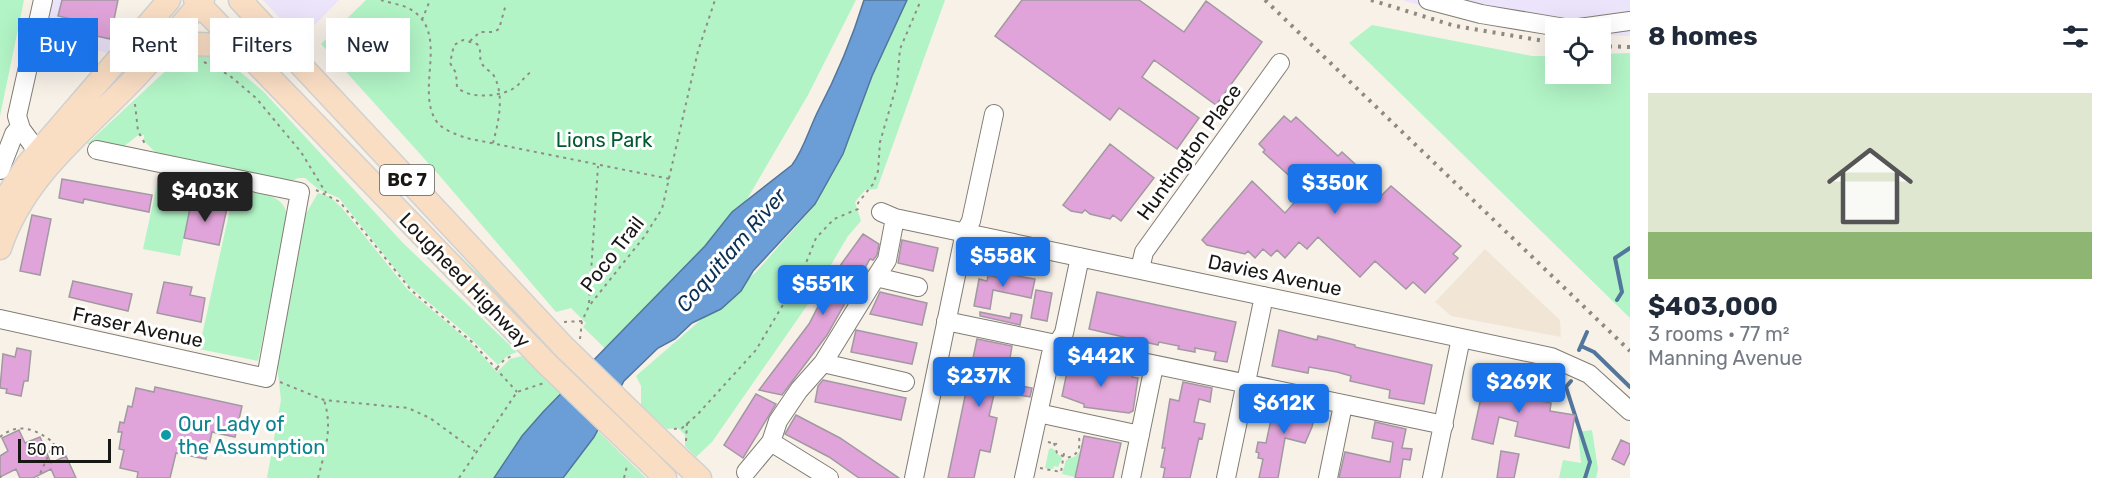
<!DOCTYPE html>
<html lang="en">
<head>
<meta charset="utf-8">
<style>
	body { margin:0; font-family:Rubik,sans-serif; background:#f6f6f7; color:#1f2937; height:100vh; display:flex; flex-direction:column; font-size:22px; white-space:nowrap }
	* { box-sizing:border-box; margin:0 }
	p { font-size:20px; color:#747a83 }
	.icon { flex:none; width:33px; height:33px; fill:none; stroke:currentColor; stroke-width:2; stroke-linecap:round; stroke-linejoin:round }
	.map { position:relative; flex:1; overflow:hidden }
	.panel { display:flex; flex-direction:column; background:#fff; width:480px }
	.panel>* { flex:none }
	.banner { position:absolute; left:18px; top:18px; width:570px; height:54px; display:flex; gap:12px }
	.tools { position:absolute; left:1545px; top:18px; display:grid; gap:12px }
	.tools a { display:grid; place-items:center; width:66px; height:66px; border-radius:0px; background:#fff; box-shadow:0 6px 24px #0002; font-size:30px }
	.scale { position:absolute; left:18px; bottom:15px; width:93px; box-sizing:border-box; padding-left:6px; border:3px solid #191714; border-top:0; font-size:16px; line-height:21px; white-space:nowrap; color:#191714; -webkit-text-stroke:4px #fff; paint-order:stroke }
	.price { position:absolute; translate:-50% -51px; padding:0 14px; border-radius:6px; background:#1a73e8; color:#fff; font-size:20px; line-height:39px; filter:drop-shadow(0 2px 3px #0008) }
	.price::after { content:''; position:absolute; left:50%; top:36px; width:18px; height:14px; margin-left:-9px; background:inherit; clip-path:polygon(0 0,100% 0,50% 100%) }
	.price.selected { background:#222; color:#fff }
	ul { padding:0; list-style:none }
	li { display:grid; align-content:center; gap:12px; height:318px; padding:0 18px }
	li span { display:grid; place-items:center; height:186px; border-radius:0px; color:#555 }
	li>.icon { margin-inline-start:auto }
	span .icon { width:108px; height:108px; fill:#fffc; stroke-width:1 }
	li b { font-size:26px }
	h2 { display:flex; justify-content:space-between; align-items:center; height:72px; padding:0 18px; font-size:26px }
	.chip { padding:0 21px; border-radius:0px; background:#fff; box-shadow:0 6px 24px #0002; font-size:21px; line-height:54px }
	.chip.selected { background:#1a73e8; color:#fff }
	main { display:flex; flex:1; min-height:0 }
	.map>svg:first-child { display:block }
</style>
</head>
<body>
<main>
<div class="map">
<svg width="1630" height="478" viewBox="0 0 1630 478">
	<rect width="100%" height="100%" fill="#f7f1e8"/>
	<path fill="#ece4fa" d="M53 0H118L108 53 44 40Z
		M263 0H339L300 40Z
		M1402 0H1630V36L1601 35 1600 28 1465 18Z"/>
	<path fill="#f1e6d6" d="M1485 249 1560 320 1561 337 1451 316 1435 302Z"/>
	<path fill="#b2f4c6" d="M0 0H24L0 116Z
		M366 0H856L808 95 743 206 614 357 583 327 586 323 571 308 556 312 439 175 321 44Z
		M902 0H945L877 189 865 190 855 202 861 221 848 236 806 307 712 442 696 457 685 446V435L678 428 667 429 641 405V386L636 376 756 272 816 204 847 142 866 74Z
		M1372 25 1532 56H1555L1556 74H1600L1601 54 1630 53V318L1349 43Z
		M199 55 226 60 264 92 403 243 517 352 507 356 498 365 465 333 408 285 339 198 318 189 305 178H298L286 184 159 156 144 141V135L137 136 123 147 87 144 173 64Z
		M159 175 195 182 180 256 143 249Z
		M234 191C255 194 285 191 287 217L258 361 199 349Z
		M394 192 555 349 549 355Z
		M318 193 330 197 342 208 408 290 470 342 497 372 510 359 522 356 565 398 504 478H267L281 400 277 364 304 217Z
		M595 428 646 478H561Z
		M1592 430 1598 469 1596 478H1559L1563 460 1581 463 1578 432Z
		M1052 448 1062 458 1058 467 1054 466 1053 469 1045 468 1049 449Z
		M1080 451 1075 477 1062 474 1066 460 1076 456Z"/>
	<path fill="#6b9ed6" stroke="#52769c" stroke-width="1.5" d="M864 0H907L872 76 843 154 815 204 753 271 741 291 721 309 692 323 675 339 658 348 624 381 594 437 563 478H494L522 436 543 412 705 246 732 212 792 165C804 149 809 129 818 111 837 75 852 39 864 0Z"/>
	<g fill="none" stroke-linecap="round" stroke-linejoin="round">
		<path stroke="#52769c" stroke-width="4" d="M1617 300 1622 292 1615 258 1630 248
			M1581 346 1594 352 1630 387
			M1579 350 1587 332
			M1571 381 1566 387 1590 462 1585 478"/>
	</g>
	<path fill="#e1a4da" stroke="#a199a0" stroke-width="1.5" d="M62 0H118L110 39 92 35 94 24 58 16Z
		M1022 0H1139L1184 32 1206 1 1262 42 1216 105 1154 60 1142 77 1199 118 1177 149 1119 108 1110 120 995 36Z
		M1284 116 1291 122 1296 117 1338 156 1342 152 1366 174 1361 180 1380 197 1391 186 1461 246 1453 254 1458 258 1425 293 1413 282 1406 289 1375 261 1360 277 1318 237 1307 249 1299 242 1285 258 1277 250 1271 256 1263 249 1255 258 1248 251 1245 254 1207 245 1202 240 1252 181 1285 213 1302 194 1292 185 1295 181 1263 152 1265 150 1259 144Z
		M1110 144 1154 178 1121 221 1113 215 1110 219 1090 214 1085 210 1082 213 1071 211 1063 205Z
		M62 179 152 195 149 212 84 199 83 203 59 198Z
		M196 201 227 208 219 245 184 238 191 203 195 204Z
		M32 215 51 219 40 275 20 271Z
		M863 234 879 244 877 255 873 260 870 259 827 335 782 395 759 390 809 324 837 270Z
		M902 240 938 248 933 271 898 263Z
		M1001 273 1035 279 1031 298 993 290 990 309 974 306 979 279 987 281 988 275 1000 278Z
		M73 281 132 294 128 311 69 297Z
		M164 282 192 287 190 295 205 298 201 322 157 313Z
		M1036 290 1052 293 1047 321 1031 318Z
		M880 292 927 303 922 325 870 314Z
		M1097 292 1236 322 1227 362 1214 360 1216 352 1195 348V352L1178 349 1179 346 1159 342 1158 345 1089 329Z
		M980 312 1010 318 1011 313 1022 315 1020 325 980 316Z
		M856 330 917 343 912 364 851 352Z
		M1279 330 1317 340 1318 336 1327 338 1355 345V347L1432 365 1424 404 1389 398 1390 390 1350 381 1351 376 1337 372 1309 367 1308 373 1272 366Z
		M977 339 1012 346 1009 364 1005 379 998 377 989 416 997 418 990 452 980 450 974 478H948Z
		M17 348 31 351 28 381H24L21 396 6 393 7 389 0 388 3 354 15 357Z
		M1079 363 1111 367 1110 370 1133 374 1132 377 1138 378 1133 411 1129 413 1084 407V404L1062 396 1068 367 1071 368 1072 364 1078 365Z
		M1487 370 1518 378 1514 396 1551 403 1550 411 1575 415 1569 448 1515 436 1518 422 1499 417 1493 444 1472 439Z
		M823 380 906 398 901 420 815 402 818 386Z
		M1183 382 1212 388 1210 402 1199 399 1194 422 1205 424 1202 439 1199 438 1190 478H1163L1165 468 1161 467 1165 448H1162L1170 399 1179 401Z
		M1016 385 1032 388 1030 397 1014 394Z
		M155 387 242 406 235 437 212 432 206 459 176 453 170 478H137L138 472 120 468 124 450 119 449 122 432H118L120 422 124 423 128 406 132 407 136 388 154 392Z
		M756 394 776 404 743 458 724 445Z
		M1275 401 1316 410 1312 427 1305 443 1285 438 1278 478H1259L1263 459 1258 458 1259 453 1256 452 1258 442 1266 443Z
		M796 415 840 438 899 478H859L829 457 785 434Z
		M1375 422 1406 429 1402 448 1412 449 1410 460 1403 459 1400 478H1339L1345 452 1390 462 1393 442 1372 438Z
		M19 430 25 443 40 437 51 463 66 456 76 478H55L51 469 33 478H20L16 469 0 477V456L8 451 2 438Z
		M1084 436 1121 443 1113 478H1075Z
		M1621 440 1630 444V452L1624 465 1612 459Z
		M1501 451 1519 454 1514 478H1497Z"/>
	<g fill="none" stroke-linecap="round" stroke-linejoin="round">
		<g stroke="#827d74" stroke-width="20">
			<path id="minor" d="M1428 0 1481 14 1565 28
				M1579 28 1630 21
				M38 152 21 129 17 116 43 0
				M0 170 14 134 20 127
				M881 212 895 218 1551 357 1589 374 1630 411
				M1140 269 1144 252 1280 63
				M876 277 918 287
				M0 319 266 378 300 192 97 150
				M946 321 1444 425
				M823 363 905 382
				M1038 413 1140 435
				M771 442 829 478
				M746 472 771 442 778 421 799 390 823 363 876 277 887 260 895 218
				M914 478 965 232 971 221 994 114
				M1024 478 1051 354 1064 333 1080 257
				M1131 478 1154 366
				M1226 478 1264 296
				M1328 478 1343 405
				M1432 478 1461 338"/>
		</g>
		<g stroke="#d1d1d0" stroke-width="25">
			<path id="major" d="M195 0 547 364
				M240 0 563 346
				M159 51 197 44 241 46
				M0 207 27 165 169 0
				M0 248C24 175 85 131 136 77 159 52 181 25 203 0
				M666 446 700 478
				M650 463 665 478"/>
		</g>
		<path stroke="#908c86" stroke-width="2" stroke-dasharray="3 4.5" stroke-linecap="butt" d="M381 0C389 3 400 4 408 8 451 30 416 86 435 119 441 130 456 134 466 138L670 179
			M422 20 430 0
			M470 41 480 32H494L499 29 506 4
			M215 61 223 70
			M204 62 229 75 256 98 301 152 326 193
			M135 104 138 131 145 144
			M493 143C498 124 505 96 494 76 491 71 484 69 481 62 479 55 482 50 477 44L463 40 454 45 450 63 456 73 457 87C469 100 504 97 517 86 522 81 525 76 531 72
			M316 190 340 202 411 290 472 342 517 392
			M589 303 598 166
			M564 322 582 321
			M580 339 582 321 589 306 644 237 662 209 698 51 715 0
			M497 368 504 360 513 355
			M280 382 324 400 408 408 430 418 475 451
			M674 429 682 428 697 415 756 350 802 273 816 238 834 219 858 209V203L873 184 878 171 880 142 897 84 900 49 921 0
			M0 437C19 421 37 430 54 443L38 478
			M686 441 687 423
			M1048 442 1057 444
			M1054 443 1057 453 1066 458C1077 456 1081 449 1079 438
			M1040 468 1061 472 1064 453
			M0 478 1 476
			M318 478C325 451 333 428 324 400
			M459 478 517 392 544 383
			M624 478 627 466"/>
		<use href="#minor" stroke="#fff" stroke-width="18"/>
		<use href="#major" stroke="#fadec4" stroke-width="22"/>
		<path stroke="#8d8983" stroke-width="4" stroke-dasharray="3 6" stroke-linecap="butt" d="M1265 0 1630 351
			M1371 0 1455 26 1556 43
			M1600 46 1630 47"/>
		<g stroke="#d1d1d0" stroke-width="25" stroke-linecap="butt">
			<path id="major-bridge" d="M563 346 666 446
				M547 364 650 463"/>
		</g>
		<use href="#major-bridge" stroke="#fadec4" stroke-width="22"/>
	</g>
	<circle fill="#0f9aa8" stroke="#fff" stroke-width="2" cx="166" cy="435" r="6"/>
	<g text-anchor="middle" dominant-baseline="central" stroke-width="6" stroke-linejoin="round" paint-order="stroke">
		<rect fill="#fff" stroke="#5e5d5a" stroke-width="1.5" x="380" y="165" width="54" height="30" rx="4.5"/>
		<g font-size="18" font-weight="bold" fill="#191714">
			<text x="407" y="180">BC 7</text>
		</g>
		<g font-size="20" fill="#005b30" stroke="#fff">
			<text x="604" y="140">Lions Park</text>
		</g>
		<g font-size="20" fill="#191714" stroke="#fff">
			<text transform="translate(1189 152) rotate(-54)">Huntington Place</text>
			<text transform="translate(612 254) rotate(-52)">Poco Trail</text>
			<text transform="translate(1275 275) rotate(12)">Davies Avenue</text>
			<text transform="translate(465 280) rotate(46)">Lougheed Highway</text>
			<text transform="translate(138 327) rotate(12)">Fraser Avenue</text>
		</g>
		<g font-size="20" fill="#0d838f" stroke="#fff" text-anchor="start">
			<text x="178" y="424">Our Lady of<tspan x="178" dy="23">the Assumption</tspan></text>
		</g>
		<g font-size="21" font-style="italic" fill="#0b3155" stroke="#fff">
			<text transform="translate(731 250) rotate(-49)">Coquitlam River</text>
		</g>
	</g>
</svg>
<div class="tools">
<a><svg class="icon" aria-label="locate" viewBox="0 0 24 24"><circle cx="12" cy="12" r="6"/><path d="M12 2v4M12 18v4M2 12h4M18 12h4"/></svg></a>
</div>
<div class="scale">50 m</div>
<b class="price" style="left:1335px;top:215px">$350K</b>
<b class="price selected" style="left:205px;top:223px">$403K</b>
<b class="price" style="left:1003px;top:288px">$558K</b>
<b class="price" style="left:823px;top:316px">$551K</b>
<b class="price" style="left:1101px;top:388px">$442K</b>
<b class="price" style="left:979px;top:408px">$237K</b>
<b class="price" style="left:1519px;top:414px">$269K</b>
<b class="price" style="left:1284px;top:435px">$612K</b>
<div class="banner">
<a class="chip selected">Buy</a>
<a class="chip">Rent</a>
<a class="chip">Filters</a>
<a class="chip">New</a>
</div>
</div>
<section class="panel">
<h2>8 homes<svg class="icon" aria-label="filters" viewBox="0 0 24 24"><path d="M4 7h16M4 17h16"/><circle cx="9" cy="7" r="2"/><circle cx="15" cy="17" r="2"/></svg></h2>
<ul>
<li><span style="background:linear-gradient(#dfe7d0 75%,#8fb573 0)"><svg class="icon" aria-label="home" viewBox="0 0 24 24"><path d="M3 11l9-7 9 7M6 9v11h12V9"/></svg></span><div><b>$403,000</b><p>3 rooms · 77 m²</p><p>Manning Avenue</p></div></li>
</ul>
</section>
</main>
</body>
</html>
